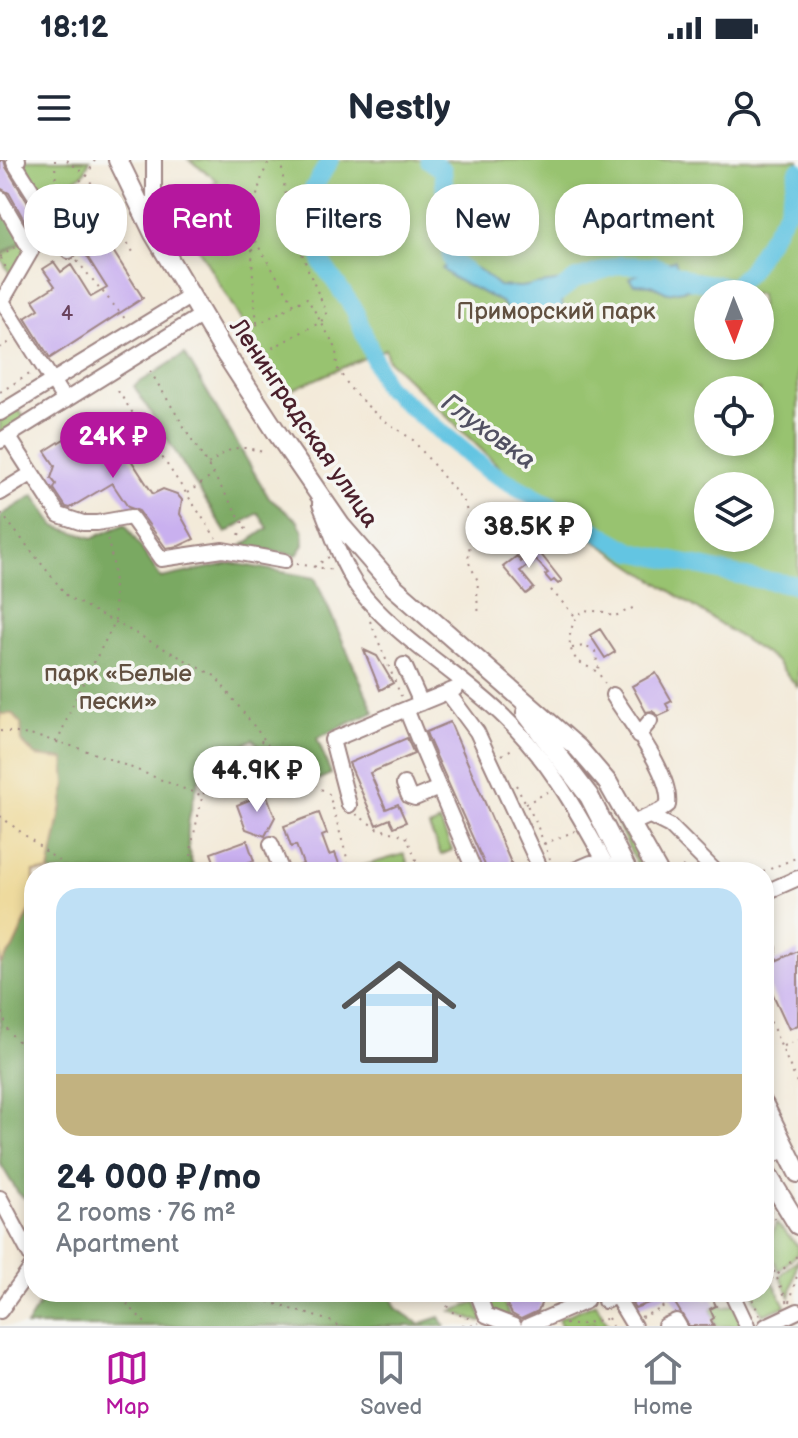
<!DOCTYPE html>
<html lang="en">
<head>
<meta charset="utf-8">
<style>
	body { margin:0; font-family:"Balsamiq Sans",sans-serif; background:#f2f2f3; color:#1f2937; height:100vh; display:flex; flex-direction:column; font-size:30px; white-space:nowrap }
	* { box-sizing:border-box; margin:0 }
	p { font-size:26px; color:#747a83 }
	.icon { flex:none; width:44px; height:44px; fill:none; stroke:currentColor; stroke-width:2; stroke-linecap:round; stroke-linejoin:round }
	.map { position:relative; flex:1; overflow:hidden }
	.sheet { position:absolute; left:24px; top:702px; width:750px; height:440px; display:flex; flex-direction:column; background:#fff; border-radius:32px; box-shadow:0 4px 12px #0003 }
	.sheet>* { flex:none }
	.top-card { position:absolute; left:24px; top:24px; width:750px; height:72px; display:flex; gap:16px }
	.needle { width:52px; rotate:179deg }
	.fabs { position:absolute; left:694px; top:120px; display:grid; gap:16px }
	.fabs a { display:grid; place-items:center; width:80px; height:80px; border-radius:50%; background:#fff; box-shadow:0 4px 12px #0003; font-size:40px }
	.price { position:absolute; translate:-50% -68px; padding:0 18px; border-radius:28px; background:#fff; color:#222; font-size:26px; line-height:52px; filter:drop-shadow(0 2px 4px #0008) }
	.price::after { content:''; position:absolute; left:50%; top:48px; width:24px; height:18px; margin-left:-12px; background:inherit; clip-path:polygon(0 0,100% 0,50% 100%) }
	.price.active { background:#b5179e; color:#fff }
	ul { padding:0; list-style:none }
	li { display:grid; align-content:center; gap:16px; height:424px; padding:0 32px }
	li span { display:grid; place-items:center; height:248px; border-radius:24px; color:#555 }
	li>.icon { margin-inline-start:auto }
	span .icon { width:144px; height:144px; fill:#fffc; stroke-width:1 }
	li b { font-size:34px }
	.tag { padding:0 28px; border-radius:32px; background:#fff; box-shadow:0 4px 12px #0003; font-size:28px; line-height:72px }
	.tag.active { background:#b5179e; color:#fff }
	.status { display:flex; justify-content:space-between; align-items:center; height:56px; padding:0 40px; background:#fff; direction:ltr }
	.status svg { height:22px; fill:currentColor }
	header { display:flex; justify-content:space-between; align-items:center; height:104px; padding:0 32px; background:#fff; font-size:36px; font-weight:700 }
	.menu { display:flex; justify-content:space-around; align-items:center; height:112px; border-top:2px solid #e0e1e3; background:#fff; font-size:22px; color:#747a83 }
	.menu a { display:grid; justify-items:center; gap:4px }
	.menu .active { color:#b5179e }
	.map>svg:first-child { display:block }
</style>
</head>
<body>
<div class="status"><b>18:12</b><svg viewBox="0 0 49 12"><path d="M0 12V9h3v3zM5 12V6h3v6zM10 12V3h3v9zM15 12V0h3v12zM26 1h20v11H26zM47 4h2v5h-2z"/></svg></div>
<header><svg class="icon" aria-label="menu" viewBox="0 0 24 24"><path d="M4 6h16M4 12h16M4 18h16"/></svg>Nestly<svg class="icon" aria-label="person" viewBox="0 0 24 24"><circle cx="12" cy="8" r="4"/><path d="M4 21q1-7 8-7t8 7"/></svg></header>
<div class="map">
<svg width="798" height="1166" viewBox="0 0 798 1166">
	<rect width="100%" height="100%" fill="#f6f6f2"/>
	<filter id="ink" filterUnits="userSpaceOnUse"><feTurbulence type="fractalNoise" baseFrequency=".0125" numOctaves="2"/><feDisplacementMap in="SourceGraphic" scale="16" xChannelSelector="R" yChannelSelector="G"/><feConvolveMatrix kernelMatrix="1 2 1 2 8 2 1 2 1" color-interpolation-filters="sRGB"/></filter>
	<filter id="wash" filterUnits="userSpaceOnUse"><feTurbulence type="fractalNoise" baseFrequency=".006" numOctaves="4" result="noise"/><feDisplacementMap in="SourceGraphic" scale="32" xChannelSelector="R" yChannelSelector="G"/><feGaussianBlur stdDeviation="1.8" result="paint"/><feColorMatrix in="noise" values="0 0 0 0 0 0 0 0 0 0 0 0 0 0 0 0 0 1.4 0 .05"/><feComposite in="paint" operator="in"/></filter>
	<g filter="url(#wash)">
		<rect width="100%" height="100%" fill="#f3ead9"/>
		<path fill="#98c370" stroke="#71714e" stroke-width="2" fill-rule="evenodd" d="M27 0H90L84 13 46 39 24 2Z
			M189 0H798V528L776 501 535 341 388 200 385 189 284 233 174 47 218 21ZM708 134H760V186H708ZM708 230H760V282H708ZM708 326H760V378H708Z
			M26 80 31 91 14 120 0 97Z
			M18 248 25 259 0 274V260Z
			M586 609 624 658 648 712H640L616 660Z
			M440 662 452 690 441 695 429 667Z
			M404 694 411 712H357L356 708Z
			M776 1063 798 1086V1093L779 1111 768 1088Z
			M798 1099 790 1137 780 1116Z
			M772 1120 785 1146 763 1155 754 1138V1132H764V1124Z
			M499 1133 511 1158 491 1151 485 1140Z
			M476 1143 484 1161 480 1162 452 1151Z
			M596 1143 609 1166H595L593 1163 586 1166H561L558 1159Z
			M734 1144 742 1166H716L711 1149 722 1145 724 1148Z"/>
		<path fill="#7aa962" stroke="#626446" stroke-width="2" d="M0 41 24 80 0 95Z
			M185 194 269 338 297 360 303 371 304 385 297 395 242 386 268 368 258 353 226 373 134 226Z
			M34 335 55 366 93 378 125 364 161 418 232 403 315 418 374 552 317 578 331 614 297 629 253 579 202 609C191 647 180 674 195 712H49L66 625 22 582 21 564 13 554H0V356Z
			M34 743V1045L18 1033 0 1003V805L13 788Z
			M47 1132H389L396 1148 419 1164 440 1157 445 1166H26Z"/>
		<path fill="#eeda9e" stroke="#9c7c64" stroke-width="2" d="M0 554H13L21 564 22 582 36 596 64 599 66 625 49 712H34V743L13 788 0 805Z"/>
		<path fill="#64c5e2" stroke="#577286" stroke-width="2" d="M675 99 677 107 685 116 698 113 711 126 743 128 739 134 713 132 698 127 667 133 651 125 634 124 629 118Z
			M451 100 461 101 481 111 499 126 520 127 576 119 556 134 562 141 563 153 521 156 510 153 501 142 453 118 442 109Z"/>
		<g fill="none" stroke-linecap="round" stroke-linejoin="round">
			<path stroke="#64c5e2" stroke-width="18" d="M330 0 313 29 322 103 354 149 385 226 487 310 633 392 756 419 798 425
				M429 0 443 10 451 100 469 114
				M533 134H556L576 119 620 105 656 106 693 121 733 127 748 113 787 51 798 11"/>
		</g>
		<g id="blocks">
			<path fill="#c9b0ef" d="M0 0H4L6 7 39 61 28 67 9 33 0 28Z
				M73 28 143 138 50 198 25 158 39 149 33 140 55 126 43 109 54 102 61 112 71 105 91 137 107 128 52 41Z
				M102 255 153 334 163 329 177 334 182 340 180 354 194 379 179 386 166 388 139 351 128 347 112 323 70 348 66 347 54 329 56 324 51 318 55 306 45 291Z
				M536 388 562 421 558 424 554 420 551 422 545 415 548 413 536 400 520 411 534 428 526 434 503 407 517 396 521 402Z
				M600 469 615 492 605 498 590 475Z
				M364 490 377 496 393 523 380 530Z
				M656 513 672 541 666 544 670 551 659 556 652 551 646 552 632 526Z
				M450 562 515 712H488L429 580 426 572Z
				M407 578 414 594 370 613 386 649 398 644 406 662 394 667 390 659 376 665 349 603Z
				M266 633 275 657 265 676 246 669 237 645Z
				M319 653 327 674 322 676 329 695 335 693 342 712H292L291 709 303 704 296 685 291 687 284 666Z
				M247 680 254 701 249 702 253 712H218L211 693Z
				M798 791V865L789 869 764 815V806Z
				M519 1132 526 1133 551 1132 547 1141 543 1139 538 1151 521 1159 512 1154 507 1145 511 1136Z
				M625 1132H702L706 1140 712 1137 716 1146 710 1149 714 1158 711 1160 714 1166H689L670 1135 635 1148Z"/>
		</g>
	</g>
	<g filter="url(#ink)">
		<use href="#blocks" fill-opacity="0" stroke="#9e8482" stroke-width="2"/>
		<g fill="none" stroke-linecap="round" stroke-linejoin="round">
			<g stroke="#9e8482" stroke-width="18">
				<path id="minor" d="M18 0 14 2 53 64 26 80
					M0 38 31 91 2 141 65 241
					M53 64 69 91
					M154 70V0
					M0 253 191 136
					M8 276 59 355 83 363H97L131 357 161 399 223 390 284 401
					M0 281 202 155
					M0 333 31 314
					M320 344C333 375 343 412 366 438 405 483 458 513 501 554 547 597 576 649 606 704
					M404 505 421 543
					M448 533 477 572 542 712
					M613 535C629 561 672 614 668 645L660 651 633 663
					M638 576 650 561
					M419 581 406 549 455 529
					M421 586 475 712
					M404 624 409 636 415 638 439 628
					M349 645 332 580 406 549
					M650 656 670 666 716 712
					M271 684 282 712
					M570 712 591 703 611 706
					M764 733 798 718
					M764 778 769 789
					M764 999 784 990
					M0 1038 34 1102
					M461 1132H465
					M477 1132 486 1155 514 1166
					M731 1132 747 1166
					M605 1141 616 1136 634 1166
					M0 1151 34 1104
					M528 1166 586 1141V1136L596 1132
					M665 1166 676 1161 679 1166
					M766 1166 798 1151"/>
			</g>
			<g stroke="#9e8482" stroke-width="22">
				<path id="major" d="M118 0 154 74 223 190 279 276 341 366 395 428 578 588 608 623 658 712
					M526 553 589 636 628 712
					M764 945 798 1013
					M764 1009 798 1065"/>
			</g>
			<path stroke="#9e8482" stroke-width="2" stroke-dasharray="2 6" stroke-linecap="butt" d="M55 0 56 35
				M67 0 87 16 133 92
				M53 38 87 16 95 0
				M255 81 294 144
				M0 97 15 87
				M1 98 7 110
				M77 101 127 161
				M257 163C252 116 245 42 270 0
				M235 176 307 138 336 188 337 208 353 232 378 256 413 280 465 343 471 373 468 401 478 421 477 438 479 455
				M0 188 13 180
				M251 199 321 162 327 152C303 103 286 55 281 0
				M150 211 246 368 235 378
				M118 231 216 378
				M0 232 33 212
				M208 304C233 287 234 284 263 292
				M187 333 214 315
				M1 353 68 437 215 516 264 579 277 601 329 634 351 712
				M297 404 334 410
				M314 407 329 397
				M551 430 575 456
				M370 461 401 536
				M572 488 584 486 595 491 599 511
				M605 524C603 521 601 517 599 514 593 507 580 506 574 496 565 481 571 460 584 450L605 452 613 457 637 446
				M0 571C70 577 137 612 203 636L209 618 263 580
				M57 583 77 535 115 462 113 403 106 372
				M502 595 515 587
				M516 625 535 660 550 699
				M525 644 548 632
				M356 654 376 668 406 676 421 712
				M0 656 73 712
				M544 684 575 671
				M682 706 692 712
				M190 712 192 683 202 638
				M439 712 460 703
				M763 712 798 697
				M776 799 798 790
				M0 845 8 871 34 898
				M764 847 798 925
				M783 886 798 880
				M764 1081 774 1058 765 1039
				M764 1089 788 1143
				M764 1122 776 1116 798 1095
				M116 1132 148 1166
				M238 1132 333 1162 339 1166
				M439 1132 450 1151 473 1160
				M500 1132 509 1152
				M749 1132 760 1156
				M790 1142 798 1112
				M641 1157 663 1148 660 1141 678 1133
				M608 1158 612 1166
				M565 1164 576 1165 606 1159
				M463 1166 465 1158
				M471 1166 479 1163"/>
			<use href="#minor" stroke="#fff" stroke-width="14"/>
			<use href="#major" stroke="#fff" stroke-width="18"/>
		</g>
	</g>
	<g text-anchor="middle" dominant-baseline="central" stroke-width="7" stroke-linejoin="round" paint-order="stroke">
		<g font-size="20" fill="#6a435c">
			<text x="67" y="154">4</text>
		</g>
		<g font-size="24" fill="#615040" stroke="#f6f6f2">
			<text x="556" y="151">Приморский парк</text>
			<text x="118" y="513">парк «Белые<tspan x="118" dy="28">пески»</tspan></text>
		</g>
		<g font-size="24" fill="#4a1f2b" stroke="#f6f6f2">
			<text transform="translate(304 263) rotate(56)">Ленинградская улица</text>
		</g>
		<g font-size="26" font-style="italic" fill="#525162" stroke="#f6f6f2">
			<text transform="translate(488 272) rotate(36)">Глуховка</text>
		</g>
	</g>
</svg>
<div class="fabs">
<a><svg class="needle" viewBox="-14 -14 28 28"><path d="M0-13l5 13h-10z" fill="#e53935"/><path d="M0 13l5-13h-10z" fill="#747a83"/></svg></a>
<a><svg class="icon" aria-label="locate" viewBox="0 0 24 24"><circle cx="12" cy="12" r="6"/><path d="M12 2v4M12 18v4M2 12h4M18 12h4"/></svg></a>
<a><svg class="icon" aria-label="layers" viewBox="0 0 24 24"><path d="M12 4l9 5-9 5-9-5zM3 14l9 5 9-5"/></svg></a>
</div>
<b class="price active" style="left:113px;top:320px">24K ₽</b>
<b class="price" style="left:529px;top:410px">38.5K ₽</b>
<b class="price" style="left:257px;top:654px">44.9K ₽</b>
<div class="top-card">
<a class="tag">Buy</a>
<a class="tag active">Rent</a>
<a class="tag">Filters</a>
<a class="tag">New</a>
<a class="tag">Apartment</a>
</div>
<section class="sheet">
<ul>
<li><span style="background:linear-gradient(#bfe0f5 75%,#c2b280 0)"><svg class="icon" aria-label="home" viewBox="0 0 24 24"><path d="M3 11l9-7 9 7M6 9v11h12V9"/></svg></span><div><b>24 000 ₽/mo</b><p>2 rooms · 76 m²</p><p>Apartment</p></div></li>
</ul>
</section>
</div>
<nav class="menu">
<a class="active"><svg class="icon" aria-label="map" viewBox="0 0 24 24"><path d="M3 6l6-2 6 2 6-2v14l-6 2-6-2-6 2zM9 4v14M15 6v14"/></svg>Map</a>
<a><svg class="icon" aria-label="saved" viewBox="0 0 24 24"><path d="M7 4h10v16l-5-4-5 4z"/></svg>Saved</a>
<a><svg class="icon" aria-label="home" viewBox="0 0 24 24"><path d="M3 11l9-7 9 7M6 9v11h12V9"/></svg>Home</a>
</nav>
</body>
</html>
